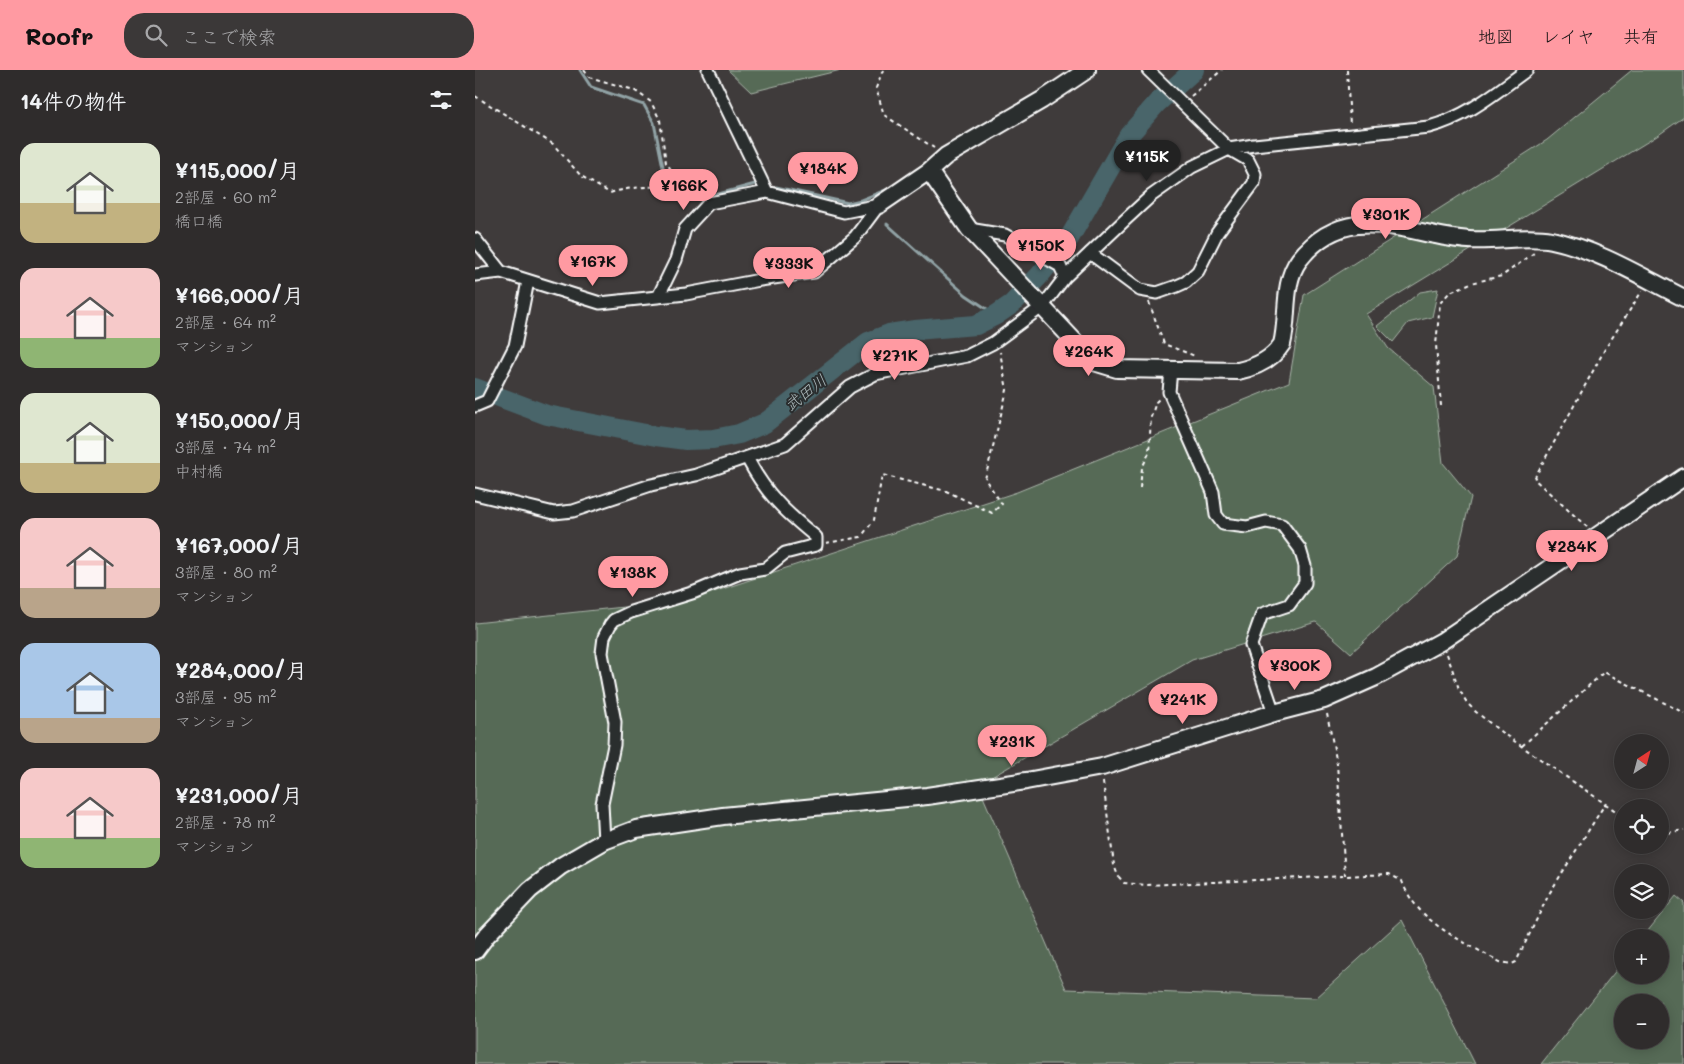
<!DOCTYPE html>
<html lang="ja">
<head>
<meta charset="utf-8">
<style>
	body { margin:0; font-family:Mali,"Klee One",sans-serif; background:#3b3838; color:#f1f3f6; height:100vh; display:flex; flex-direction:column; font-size:19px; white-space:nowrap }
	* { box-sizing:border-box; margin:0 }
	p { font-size:16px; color:#a7a7a9 }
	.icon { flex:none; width:28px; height:28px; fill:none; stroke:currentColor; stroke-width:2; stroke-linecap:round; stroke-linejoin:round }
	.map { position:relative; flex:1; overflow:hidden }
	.details { display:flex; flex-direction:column; background:#2f2c2c; width:475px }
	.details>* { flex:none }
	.needle { width:32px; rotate:36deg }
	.fabs { position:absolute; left:1139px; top:664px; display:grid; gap:10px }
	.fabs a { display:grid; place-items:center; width:55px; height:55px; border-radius:50%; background:#2f2c2c; box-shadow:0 2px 12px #0003,0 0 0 1px #4a4848; font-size:25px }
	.price { position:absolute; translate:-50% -42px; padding:0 11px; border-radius:18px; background:#ff9aa2; color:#111; font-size:16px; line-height:32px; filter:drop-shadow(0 1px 2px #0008) }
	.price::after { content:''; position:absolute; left:50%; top:30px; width:15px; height:11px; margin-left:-8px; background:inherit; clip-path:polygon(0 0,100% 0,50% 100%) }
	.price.active { background:#222; color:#fff }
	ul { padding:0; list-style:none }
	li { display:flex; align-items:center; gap:15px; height:125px; padding:0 20px }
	li span { display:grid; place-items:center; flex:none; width:140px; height:100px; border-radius:15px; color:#555 }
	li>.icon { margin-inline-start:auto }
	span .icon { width:60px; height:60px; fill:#fffc; stroke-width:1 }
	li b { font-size:21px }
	h2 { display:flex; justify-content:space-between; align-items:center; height:60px; padding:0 20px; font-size:21px }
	header { display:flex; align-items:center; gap:30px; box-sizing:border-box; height:70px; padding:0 25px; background:#ff9aa2; color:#111 }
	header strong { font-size:24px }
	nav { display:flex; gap:28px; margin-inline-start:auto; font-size:18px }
	.search { width:350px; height:45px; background:#3b3838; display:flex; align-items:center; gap:12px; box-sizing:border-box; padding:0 18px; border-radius:20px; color:#a7a7a9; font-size:19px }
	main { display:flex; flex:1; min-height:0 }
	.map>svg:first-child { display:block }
</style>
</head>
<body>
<header>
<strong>Roofr</strong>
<div class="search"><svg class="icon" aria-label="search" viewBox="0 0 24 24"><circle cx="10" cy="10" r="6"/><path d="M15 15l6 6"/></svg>ここで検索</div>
<nav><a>地図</a><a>レイヤ</a><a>共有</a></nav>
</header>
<main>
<section class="details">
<h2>14件の物件<svg class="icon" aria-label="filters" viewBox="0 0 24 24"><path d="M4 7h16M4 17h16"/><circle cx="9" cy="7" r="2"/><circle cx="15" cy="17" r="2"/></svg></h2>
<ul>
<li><span style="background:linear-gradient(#dfe7d0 60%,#c2b280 0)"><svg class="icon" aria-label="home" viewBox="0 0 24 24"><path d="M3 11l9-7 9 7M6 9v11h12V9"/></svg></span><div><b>¥115,000/月</b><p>2部屋 · 60 m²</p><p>橋口橋</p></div></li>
<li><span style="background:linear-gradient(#f6c9c9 70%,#8fb573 0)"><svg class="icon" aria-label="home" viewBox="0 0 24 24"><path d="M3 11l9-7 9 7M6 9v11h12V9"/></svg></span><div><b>¥166,000/月</b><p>2部屋 · 64 m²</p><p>マンション</p></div></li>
<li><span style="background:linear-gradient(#dfe7d0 70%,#c2b280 0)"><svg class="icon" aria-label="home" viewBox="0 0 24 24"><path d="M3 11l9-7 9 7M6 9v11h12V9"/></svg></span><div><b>¥150,000/月</b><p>3部屋 · 74 m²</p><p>中村橋</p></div></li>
<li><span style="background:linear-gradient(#f6c9c9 70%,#b9a48a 0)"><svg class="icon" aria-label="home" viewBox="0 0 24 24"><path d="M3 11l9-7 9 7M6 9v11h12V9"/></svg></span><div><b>¥167,000/月</b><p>3部屋 · 80 m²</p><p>マンション</p></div></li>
<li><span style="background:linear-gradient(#a9c7e8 75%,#b9a48a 0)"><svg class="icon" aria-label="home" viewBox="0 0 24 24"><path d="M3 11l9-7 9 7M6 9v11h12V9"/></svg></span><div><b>¥284,000/月</b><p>3部屋 · 95 m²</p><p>マンション</p></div></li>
<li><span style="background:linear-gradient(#f6c9c9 70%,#8fb573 0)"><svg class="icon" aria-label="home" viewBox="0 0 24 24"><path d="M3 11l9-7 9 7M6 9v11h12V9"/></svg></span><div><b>¥231,000/月</b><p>2部屋 · 78 m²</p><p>マンション</p></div></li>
</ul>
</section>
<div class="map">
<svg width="1209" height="994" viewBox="0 0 1209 994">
	<rect width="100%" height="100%" fill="#3f3b3b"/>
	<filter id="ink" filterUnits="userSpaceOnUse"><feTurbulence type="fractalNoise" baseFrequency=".02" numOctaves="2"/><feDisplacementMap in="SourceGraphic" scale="10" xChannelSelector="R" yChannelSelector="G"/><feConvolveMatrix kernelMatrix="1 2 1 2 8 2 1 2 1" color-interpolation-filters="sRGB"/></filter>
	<g filter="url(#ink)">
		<path fill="#566b56" stroke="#aab5aa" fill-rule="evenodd" d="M253 0H366L276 22Z
			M1157 0H1209V47L1182 66 891 244 913 278 959 317 968 393 996 427 982 486 876 583 841 552 717 590 503 715 591 919 841 928 927 850 1000 994H0V553L214 530 542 422 814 312 829 225 1072 70Z
			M963 219 957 247 933 253 918 272 902 256 945 222Z
			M1201 826 1209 833V994H1066L1147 893 1148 905H1185V868L1168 867ZM1148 932H1185V970H1148Z"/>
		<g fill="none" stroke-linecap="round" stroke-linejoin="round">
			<path stroke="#91a3a6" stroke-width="3" d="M105 0 116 17 169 35 179 53 189 102 193 110 206 114 227 113 240 125 280 114
				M491 65 518 49
				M301 117 373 133 386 130 416 118
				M412 154 491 225 521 245"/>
			<path stroke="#48656b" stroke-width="20" d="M0 318 72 345 181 366 211 370 238 369 264 364 290 353 393 272 414 264 440 260 501 255 521 245 537 234 564 206 592 172 654 65 682 33 719 0"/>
			<g stroke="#fff" stroke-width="15">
				<path id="street" d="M233 0 292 122
					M494 159 530 165 585 196 590 207
					M0 169 26 202
					M615 183 665 220 682 223 702 216 711 212 723 201 742 163 779 113 780 104 773 90 754 79 673 0
					M0 205 26 202 125 233 211 224 285 210 339 202 380 167 404 135
					M183 227 201 190 210 159 234 133 292 122 369 142 404 135
					M696 299 694 322 738 422 741 445 748 454 772 457 791 452 807 455 825 479 830 496V513L814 535 787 544 776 575 799 643
					M0 336 12 331 40 276 53 211
					M0 424 79 443 98 441 176 415 221 405 310 374 375 317 400 304 492 286 518 273 568 236 590 207 650 150 676 126 717 97 754 79 779 75 954 57C992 47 1020 23 1052 0
					M129 771 127 734 139 675 140 652 127 583 129 567 135 555 139 550 156 542 220 522 265 503 290 499 310 483 341 475V467C309 441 291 424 272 388"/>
			</g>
			<g stroke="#fff" stroke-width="20">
				<path id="secondary" d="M454 101 494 159 619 292 642 299 763 301C781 297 797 290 807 274 814 247 807 213 824 190 873 127 933 166 994 170 1021 172 1050 165 1077 170 1124 180 1167 207 1209 228
					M404 135 454 101 471 86 567 30 612 0
					M0 881 12 865 55 820 86 796 129 771 161 759 248 746 452 726 551 711 627 697 799 643 849 630 901 607 967 571 1209 407"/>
			</g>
			<path stroke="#fff" stroke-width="2" stroke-dasharray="4 4" stroke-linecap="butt" d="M109 0 114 7 159 20 176 32 185 50 191 93 204 109 203 117
				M408 0 401 18 409 45 459 78
				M872 0 875 55
				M0 26 78 74 106 106 135 123C165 114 195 115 225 125
				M716 26 747 0
				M674 232 689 274 720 286
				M966 336 961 275 965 233 975 222 996 213 1027 206 1059 183
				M665 418 667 398 674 383 676 347 681 332 684 329
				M1112 457 1059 409 1130 279 1167 221
				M351 473 386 467 399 450 407 405 471 421 517 443 527 434 510 409 532 320 525 282
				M972 584 984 619 992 633 1001 642 1026 662 1148 746
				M852 644 862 694 870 805
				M1047 676 1129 602 1209 643
				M628 712 639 795 643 806 649 813 672 815 914 804 927 811C942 853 988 871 1025 892L1037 894 1041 892 1074 824 1130 734
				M1185 764 1209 760"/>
			<use href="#street" stroke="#2a2d2e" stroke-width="11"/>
			<use href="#secondary" stroke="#2a2d2e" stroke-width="16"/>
		</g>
	</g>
	<g text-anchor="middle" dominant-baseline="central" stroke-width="4" stroke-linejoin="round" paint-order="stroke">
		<g font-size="16" font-style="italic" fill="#adbabc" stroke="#2a2d2e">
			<text transform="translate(330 322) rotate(-38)">武田川</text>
		</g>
	</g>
</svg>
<div class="fabs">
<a><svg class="needle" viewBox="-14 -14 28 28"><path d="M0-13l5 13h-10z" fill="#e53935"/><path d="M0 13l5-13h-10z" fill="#a7a7a9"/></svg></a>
<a><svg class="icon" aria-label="locate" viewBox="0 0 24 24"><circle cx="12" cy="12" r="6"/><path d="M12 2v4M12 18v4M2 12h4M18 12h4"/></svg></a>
<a><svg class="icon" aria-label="layers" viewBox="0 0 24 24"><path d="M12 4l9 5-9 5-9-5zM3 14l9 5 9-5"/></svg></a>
<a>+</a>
<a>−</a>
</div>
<b class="price active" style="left:672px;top:112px">¥115K</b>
<b class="price" style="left:348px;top:124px">¥184K</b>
<b class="price" style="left:209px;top:141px">¥166K</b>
<b class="price" style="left:911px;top:170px">¥301K</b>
<b class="price" style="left:566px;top:201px">¥150K</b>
<b class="price" style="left:118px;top:217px">¥167K</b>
<b class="price" style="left:314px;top:219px">¥333K</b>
<b class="price" style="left:614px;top:307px">¥264K</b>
<b class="price" style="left:420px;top:311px">¥271K</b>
<b class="price" style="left:1097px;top:502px">¥284K</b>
<b class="price" style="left:158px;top:528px">¥138K</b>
<b class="price" style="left:820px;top:621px">¥300K</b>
<b class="price" style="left:708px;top:655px">¥241K</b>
<b class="price" style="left:537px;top:697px">¥231K</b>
</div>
</main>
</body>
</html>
